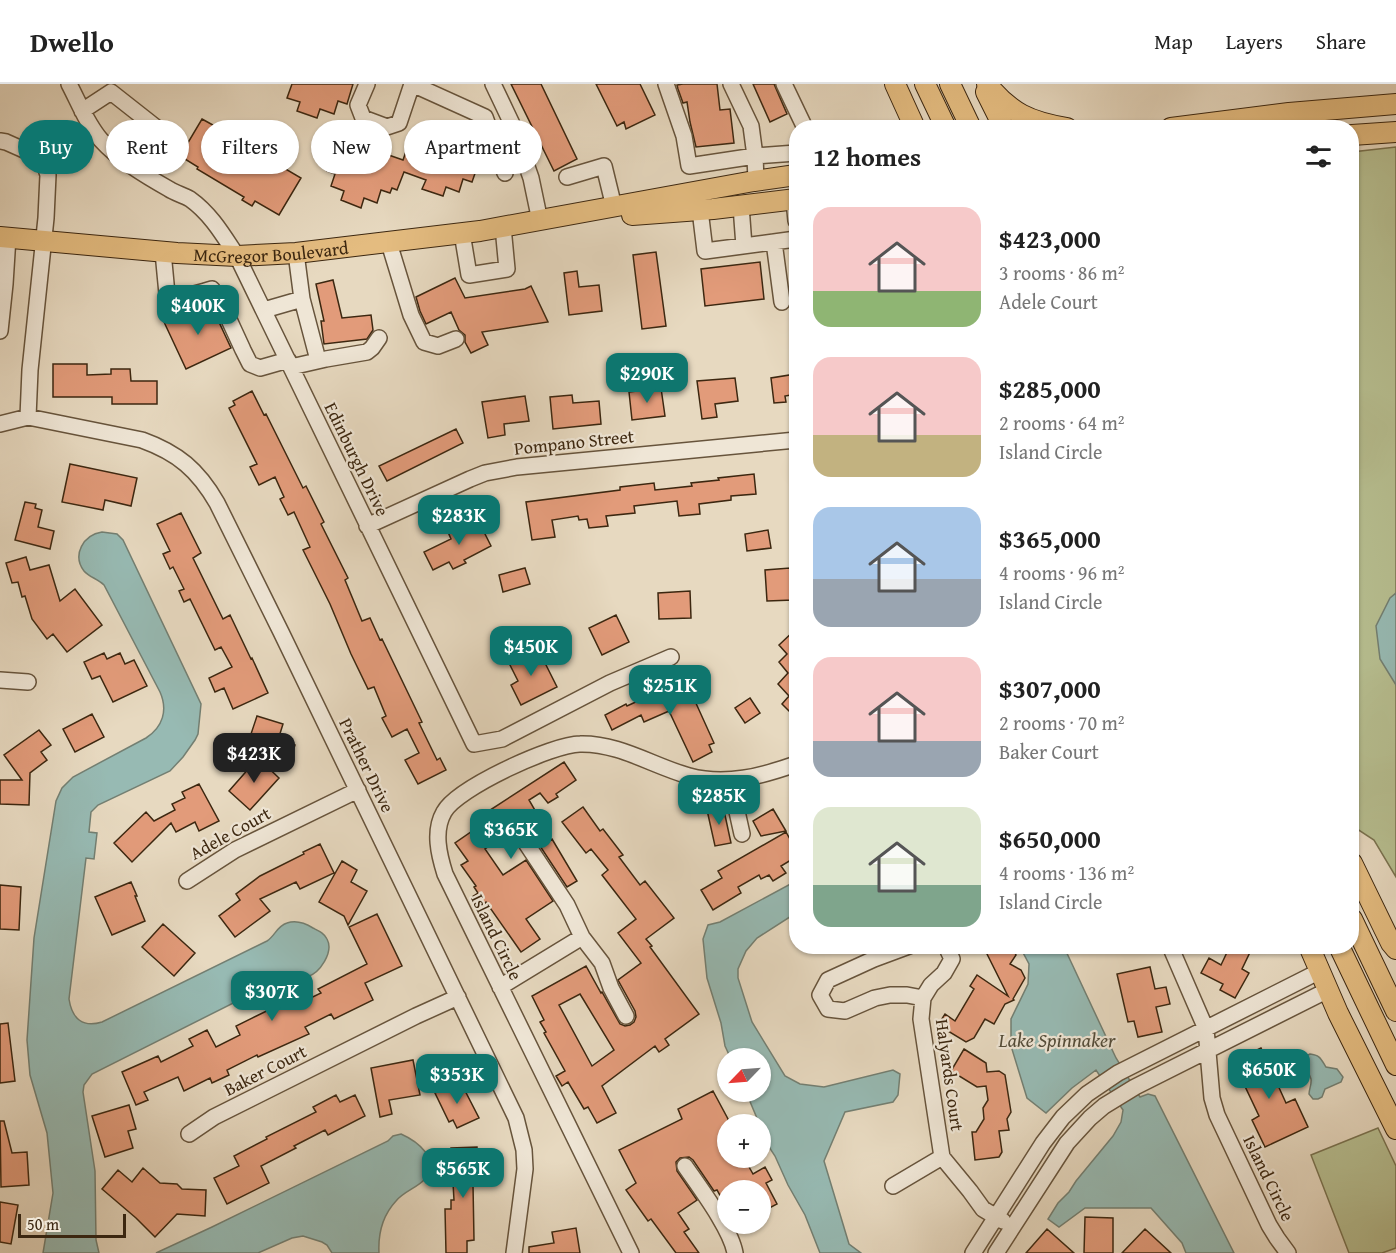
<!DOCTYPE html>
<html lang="en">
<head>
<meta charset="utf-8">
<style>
	body { margin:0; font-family:"Gentium Book Plus",serif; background:#f6f6f6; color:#222; height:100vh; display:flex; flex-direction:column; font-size:22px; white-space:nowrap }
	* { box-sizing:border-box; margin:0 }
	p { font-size:20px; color:#767676 }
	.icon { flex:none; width:33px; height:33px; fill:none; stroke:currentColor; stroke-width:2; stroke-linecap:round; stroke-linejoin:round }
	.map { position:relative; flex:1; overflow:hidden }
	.drawer { position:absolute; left:789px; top:36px; width:570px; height:834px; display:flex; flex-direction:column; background:#fff; border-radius:24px; box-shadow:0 2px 4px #0004 }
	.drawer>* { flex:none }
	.banner { position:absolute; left:18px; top:36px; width:570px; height:54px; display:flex; gap:12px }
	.needle { width:39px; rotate:245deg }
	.controls { position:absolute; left:717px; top:964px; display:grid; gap:12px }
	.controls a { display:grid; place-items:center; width:54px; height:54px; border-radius:50%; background:#fff; box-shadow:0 2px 4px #0004; font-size:30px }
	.scale { position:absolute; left:18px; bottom:15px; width:108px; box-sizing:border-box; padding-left:6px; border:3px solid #3c2710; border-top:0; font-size:16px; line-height:21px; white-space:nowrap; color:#3c2710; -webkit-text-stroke:4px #efe6d6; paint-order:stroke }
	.price { position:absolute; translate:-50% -51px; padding:0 14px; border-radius:12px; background:#0f766e; color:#fff; font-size:20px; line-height:39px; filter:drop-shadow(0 2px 3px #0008) }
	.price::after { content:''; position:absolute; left:50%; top:36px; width:18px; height:14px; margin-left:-9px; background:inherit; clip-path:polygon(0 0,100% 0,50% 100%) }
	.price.selected { background:#222; color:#fff }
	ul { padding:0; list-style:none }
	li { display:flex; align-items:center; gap:18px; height:150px; padding:0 24px }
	li span { display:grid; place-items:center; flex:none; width:168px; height:120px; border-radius:18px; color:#555 }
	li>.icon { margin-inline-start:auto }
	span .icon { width:72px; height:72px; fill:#fffc; stroke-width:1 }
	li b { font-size:26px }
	h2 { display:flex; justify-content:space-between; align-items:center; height:72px; padding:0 24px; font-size:26px }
	.chip { padding:0 21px; border-radius:27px; background:#fff; box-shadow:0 2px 4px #0004; font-size:21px; line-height:54px }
	.chip.selected { background:#0f766e; color:#fff }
	header { display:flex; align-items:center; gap:36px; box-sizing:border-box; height:84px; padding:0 30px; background:#fff; border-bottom:2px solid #e0e0e0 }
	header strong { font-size:28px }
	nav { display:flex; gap:33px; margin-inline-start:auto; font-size:21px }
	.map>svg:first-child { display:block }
</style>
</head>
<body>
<header>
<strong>Dwello</strong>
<nav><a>Map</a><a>Layers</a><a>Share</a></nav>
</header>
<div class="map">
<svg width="1396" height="1169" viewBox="0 0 1396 1169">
	<rect width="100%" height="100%" fill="#e7d9c0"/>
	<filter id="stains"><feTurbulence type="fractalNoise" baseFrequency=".00333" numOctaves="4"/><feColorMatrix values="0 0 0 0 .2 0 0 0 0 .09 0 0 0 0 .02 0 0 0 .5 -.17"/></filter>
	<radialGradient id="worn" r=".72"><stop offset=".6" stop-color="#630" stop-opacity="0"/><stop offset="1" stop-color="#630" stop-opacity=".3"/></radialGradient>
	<path fill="#b7bf91" stroke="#7a7350" stroke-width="1.5" d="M1396 63V793L1374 756 1354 743 1352 738V68Z
		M1378 1044 1396 1082V1164L1382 1169H1349L1311 1071Z"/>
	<path fill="#97bab3" stroke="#737f72" stroke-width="1.5" d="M102 448 117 450 123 456 201 620 198 650 195 656 183 673 170 687 98 721 91 728 89 748 97 749 94 775 86 774 69 915C72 935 83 944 102 938L267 857C275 852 277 842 287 839 296 836 305 839 313 844 319 847 324 849 327 855 334 868 320 889 307 893 301 894 295 892 289 891L92 990 84 1001 83 1008 95 1087 96 1156 99 1169H43L53 1109 47 1049 30 991 27 956 34 854 56 717 62 704 73 693 146 654C163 643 168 626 160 608L104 501C98 495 89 493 84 487 72 471 83 451 102 448Z
		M1396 509V601L1380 575 1376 542 1390 514Z
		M796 797V829L757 854 746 867 738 885V894L752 938 785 992 800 1000 824 1003 893 986 900 990 898 1011 893 1018 845 1028 824 1077 849 1160 861 1169H820L805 1131 788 1101 775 1072 769 1063 746 1008H760V975H731L725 962 721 939 707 894 703 855 708 841 720 838Z
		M1020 863H1064L1116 974 1140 1013 1148 1010 1155 1012 1234 1169H1186L1182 1159 1151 1124H1085L1059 1143 1048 1135 1058 1119 1069 1108 1076 1097 1113 1052 1121 1038 1123 1026 1096 986 1072 1004 1046 1029 1027 1014 1011 962V935L1028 900 1029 880Z
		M1310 970C1320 971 1321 975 1326 983L1337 985 1343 993 1341 998 1325 1005 1322 1013 1318 1015H1313L1309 1010C1309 1005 1312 1000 1311 995 1308 984 1295 977 1310 970Z
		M401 1050C417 1057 442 1076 425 1095 417 1104 404 1107 396 1117 383 1131 378 1150 379 1169H332L327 1161 322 1158 303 1152 292 1154 258 1169H156L212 1143 388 1057 393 1052Z"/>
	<path fill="#e29b7a" stroke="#3c2710" stroke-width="1.5" fill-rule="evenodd" d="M292 0H353L347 20 338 17 334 30 320 25 317 34 297 27 300 18 287 14Z
		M511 0H541L577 75 554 87Z
		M596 0H640L655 31 626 45 624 38 617 42Z
		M683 0H717L720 26 730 25 734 59 696 63 690 38 687 18 683 19 678 5 677 1Z
		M753 0H774L787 30 770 38Z
		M202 35 220 45 223 40 233 46 230 51 267 74 270 69 280 75 277 80 301 94 279 131 255 117 252 122 242 116 244 113 197 85 198 83 180 72Z
		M444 41 464 48 462 57 475 61 470 75 479 78 472 98 463 95 459 108 446 103 443 112 422 105 426 96 404 88 397 106 392 104 390 109 381 106 377 119 364 114 361 124 341 116 344 107 331 102 335 90 327 87 330 77 334 67 342 70 346 56 360 61 363 53 383 60 380 68 403 76 409 59 414 61 416 55 424 58 428 45 441 50Z
		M656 168 666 242 642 245 633 171Z
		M760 178 764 215 705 222 701 185Z
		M577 187 579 203 599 201 602 227 569 231 564 189Z
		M455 194 465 214 525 205 531 202 548 238 482 248 488 261 471 269 465 258V251L459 246 451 228 426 240 420 227 416 213Z
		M333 196 342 234 371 231 373 246 367 255 324 260 321 237H324L316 200Z
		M211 221 231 264 186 285 164 238 185 229 187 232Z
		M53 280H87V291L111 290V285H130L131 297H157V320H112V313H53Z
		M796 290V310L785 312 786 318 774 319 771 294Z
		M735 294 738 317 715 320 717 333 702 335 697 297Z
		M661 304 665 332 632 336 629 308Z
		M252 307 264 331 266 330 303 404 306 402 324 438 321 440 348 494 345 496 362 537 370 534 380 556 382 555 422 638 419 639 437 676 440 674 446 686 418 700 405 676 419 669 407 645 392 653 382 634 386 632 374 603 368 605 351 570 330 520 303 466 310 463 294 428 288 431 280 415 284 413 275 393 259 401 250 383 257 380 229 324 235 321 233 317Z
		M572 311 573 319 599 317 601 340 553 345 550 313Z
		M525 312 529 337 504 340 505 351 488 354 482 318Z
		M456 345 463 359 387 397 379 382Z
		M70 380 137 394 131 422 105 416 103 426 62 418Z
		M754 390 756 410 731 412V416L699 420 700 430 679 432 677 417 634 422 635 429 606 432 608 442 589 444 587 435 579 436 578 432 552 436 555 453 532 456 526 418 620 406V403L654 399 655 406 692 402 691 399 719 396 718 394Z
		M25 418 36 420 35 424 42 426 38 443 54 447 50 465 15 456Z
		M181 429 201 469 193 474 223 535 230 531 251 575 252 574 268 609 233 625 224 604 215 608 209 594 232 583 221 563 215 566 190 515 184 518 179 507 184 505 173 483 170 485 163 470 170 467 157 440Z
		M477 434 491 462 464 476 466 479 453 485 449 478 433 486 424 468 451 455 448 448Z
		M768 446 771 464 747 467 745 450Z
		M26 473 30 486 49 481 60 517 75 505 102 541 67 568 53 550 47 555 32 535 25 512 22 513 18 498 12 499 6 479Z
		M525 484 530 500 503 508 499 491Z
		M790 484 793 516 767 517 765 486Z
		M690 507 691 534 659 535 658 509Z
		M616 531 629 558 602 571 589 544Z
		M796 545V634L782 620 789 612 778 600 788 589 779 578 787 570 779 561Z
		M538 565 557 603 521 621 511 601 518 597 509 579Z
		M104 569 107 575 120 569 125 580 134 576 147 602 113 618 100 592 92 595 84 578Z
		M685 595 714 659 709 661 712 668 693 678 669 627 644 638 641 631 612 646 605 631 626 620 627 622 651 611 648 604 661 598 664 605Z
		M750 614 760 629 745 639 735 624Z
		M92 630 104 653 75 668 63 645Z
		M257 632 283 640 278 656 295 661 289 679 246 665Z
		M39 646 51 661 41 668 47 676 30 689 29 721 0 720V696H22L4 671Z
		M258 674 279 694 250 726 229 707Z
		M564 678 576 696 556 710 558 713 548 719 540 709 529 716 536 728 485 765 503 791 526 776 553 817 526 835 540 855 521 868 486 818 479 823 472 813 478 809 474 803 476 802 461 781 468 777 455 759 488 736 484 730Z
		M199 700 219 737 199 747 195 738 176 748 171 739 132 778 114 759 146 728 154 737 175 726 172 720 185 714 182 708Z
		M723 722 731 759 715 762 707 726Z
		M583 723 600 747 603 745 623 771 619 773 640 801 645 797 674 834 646 855 652 862 650 863 699 930 665 955 669 961 659 968 655 962 602 1002 616 1029 597 1039 588 1023 584 1025 568 998 562 1002 556 992 565 987 544 949 546 948 540 938 544 936 532 912 586 882 601 909 602 908 620 940 625 942 630 941 634 938 636 933 635 927 618 896 641 879 618 849 636 835 602 791 608 786 591 765 586 769 562 738ZM580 910 614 966 592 982 559 921Z
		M773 725 786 747 761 752 753 737Z
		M786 748 796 766V773L781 782 786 789 773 797 769 791 761 795 759 791 738 803 741 809 713 826 701 806 722 794 718 787Z
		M552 755 577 797 567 803 540 762Z
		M320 760 334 789 300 805 296 798 260 815 270 827 235 853 219 832 240 816 236 810 260 792 304 770 303 768Z
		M342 777 357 786 351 798 367 807 348 841 344 832 319 818Z
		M131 798 137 812H135L145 837 112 851 95 813Z
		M0 801 21 803 19 846 0 845Z
		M377 830 402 882 365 899 373 916 334 935 331 930 305 943 309 950 258 973 257 971 227 986 229 991 212 999 210 994 184 1007 178 993 144 1008 148 1016 136 1021 122 988 158 972 161 978 193 962 189 955 207 946 216 963 240 951 236 942 285 918 288 925 321 909 318 905 367 880 349 843Z
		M163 840 195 869 174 892 142 863Z
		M983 862H1011L1016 871 1010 880 1021 886 1025 894 1013 915 1014 916 1005 920 994 940 985 935 974 954 966 958 938 941 945 930 955 937 974 905 970 902 977 891 1008 912Z
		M1230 862H1253L1242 885 1249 889 1235 914 1220 906 1223 900 1201 889 1209 874 1221 881Z
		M1150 883 1155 905 1166 903 1170 920 1156 923 1162 948 1138 953 1134 937 1128 938 1117 890Z
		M8 939 15 997 0 999V940Z
		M1261 964 1286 1019 1295 1015 1308 1043 1265 1063 1252 1036 1259 1032 1233 977Z
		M964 965 986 979 987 988 999 987 1005 991 1011 1028 1007 1035 1009 1046 999 1047 1002 1068 999 1073 975 1076 972 1048H976L984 1035 983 1024 988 1016 986 1002 977 1003 951 987Z
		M413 976 420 1011 389 1016 392 1030 380 1033 371 984Z
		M460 997 479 1034 457 1044 453 1036 449 1038 435 1009Z
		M713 1007 728 1035V1074H744L753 1090 765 1083 772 1096 766 1099 777 1120 760 1129V1107H728V1126L717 1106 714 1107 693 1076 689 1073 680 1074 676 1078 677 1087 697 1116 678 1129 689 1145 684 1148 699 1169H676L651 1135 648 1137 626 1106 636 1099 619 1066 682 1035 678 1025Z
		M336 1011 340 1018 355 1011 365 1032 328 1051 325 1046 294 1062 296 1064 261 1082 269 1099 227 1120 214 1094 239 1082 234 1072 267 1055 266 1053 316 1028 313 1023Z
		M129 1021 136 1045 128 1047 133 1064 105 1073 92 1032Z
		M0 1037H4L12 1069 27 1068 29 1101 1 1103Z
		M477 1063 478 1084H488L489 1101H473L474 1156 467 1157V1169H446L445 1125H451V1116H454L451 1064Z
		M143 1084 160 1099 177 1100 182 1105 206 1106 205 1132 177 1130 155 1153 136 1134 102 1105 118 1086 132 1098Z
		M0 1118 18 1121 11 1160 0 1158Z
		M1085 1133 1113 1134V1169H1084Z
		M576 1144 580 1169H529V1163L554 1159 552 1148Z
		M1047 1145 1074 1169H1026Z
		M1145 1145 1171 1169H1122Z"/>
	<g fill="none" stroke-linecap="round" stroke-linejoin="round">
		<g stroke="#67543c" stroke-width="18">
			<path id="minor" d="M69 0C79 19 87 40 101 56 119 76 146 92 169 105 175 109 183 111 190 115 211 130 223 151 237 172L474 660 502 655 610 599 671 573
				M367 0 358 21 363 34 387 43 399 39 412 0
				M412 0 485 33 505 89
				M493 0 512 40 531 94 540 137
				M666 0 684 52 689 82 755 72 796 69
				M731 0 751 42 755 72 756 97
				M784 0 805 44
				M82 27 111 8 172 56
				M0 57 6 58 33 70 44 79 48 91 46 134 30 286 28 333
				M567 93 604 82 614 123
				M794 116 796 137
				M741 122 744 162
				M700 126 705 167 796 155
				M462 149 469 191 507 185 503 143
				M774 158 782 218
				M389 159 411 231 424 258 438 262 456 255
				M163 168 167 210C181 216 197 209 212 205L220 216 243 266 250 280 260 284 288 276
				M302 215 318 276
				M264 226 302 215 296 169
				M0 247 5 200 8 153
				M291 283 326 275 367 268 372 264 379 254
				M0 340 28 333 142 356C178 369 198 386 217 419L281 548 516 1034 524 1066 525 1085 514 1169
				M367 442 470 395 485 389 517 383 796 356
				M0 596 28 598
				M730 696 742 750
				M187 797 235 766 358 706
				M582 853 602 879 611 904 626 932
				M909 862 874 875 828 896 820 911 828 925 845 927 875 914 890 911H907L923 914 931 901 944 889 952 875 946 862
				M1170 862 1206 945 1212 1014 1217 1031 1269 1141 1277 1154 1288 1169
				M500 903 582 853 567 821 526 759
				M923 914 921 935 942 1073 970 1107 983 1125 1003 1137
				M189 1050 214 1033 416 932 458 913
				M685 1082C700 1104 731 1145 735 1169
				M893 1102 942 1073
				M631 1169 445 790C439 771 433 747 444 728 457 704 553 660 580 660 619 659 653 682 689 692 726 702 762 692 796 680
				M973 1169 1043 1059 1063 1033 1087 1010 1118 989 1320 887
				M996 1169 1067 1059 1090 1034 1104 1022 1135 1003 1328 906"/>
		</g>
		<g stroke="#3c2710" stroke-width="22">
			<g id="major">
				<path d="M895 0 915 44"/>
				<path d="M925 0 946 44"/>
				<path d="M950 0 971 44"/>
				<path d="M987 0C1010 29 1030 38 1067 44"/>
				<path d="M986 8 1004 44"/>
				<path d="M1171 44 1289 29 1396 20"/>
				<path d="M1352 51 1396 48"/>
				<path d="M632 131 713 125 796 115"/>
				<path id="s1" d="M0 153 177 169 237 172 296 169 480 147 754 97 796 91"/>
				<path d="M1352 779 1391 859 1396 865"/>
				<path d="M1352 835 1396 927"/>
				<path d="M1309 862 1338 929 1396 1045"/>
				<path d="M1339 862 1396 981"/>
			</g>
		</g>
		<use href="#minor" stroke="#efe6d6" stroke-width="15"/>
		<use href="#major" stroke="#e4bc80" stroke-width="20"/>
	</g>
	<g text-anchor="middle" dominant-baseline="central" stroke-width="4.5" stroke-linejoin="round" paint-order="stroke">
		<g font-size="18" fill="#3c2710" stroke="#efe6d6">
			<text stroke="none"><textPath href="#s1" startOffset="272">McGregor Boulevard</textPath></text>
			<text transform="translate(574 358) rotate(-6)">Pompano Street</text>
			<text transform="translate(357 375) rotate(64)">Edinburgh Drive</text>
			<text transform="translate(367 681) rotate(64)">Prather Drive</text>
			<text transform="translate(230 749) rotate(-29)">Adele Court</text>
			<text transform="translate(497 853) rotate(64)">Island Circle</text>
			<text transform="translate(265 986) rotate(-27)">Baker Court</text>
			<text transform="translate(950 991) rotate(82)">Halyards Court</text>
			<text transform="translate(1269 1094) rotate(64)">Island Circle</text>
		</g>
		<g font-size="20" font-style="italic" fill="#534c39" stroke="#efe6d6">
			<text x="1057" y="955">Lake Spinnaker</text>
		</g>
	</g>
	<rect width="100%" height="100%" filter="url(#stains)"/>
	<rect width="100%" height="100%" fill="url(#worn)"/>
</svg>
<div class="controls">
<a><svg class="needle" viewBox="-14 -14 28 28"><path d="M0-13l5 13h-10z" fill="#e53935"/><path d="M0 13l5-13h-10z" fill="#767676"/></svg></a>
<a>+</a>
<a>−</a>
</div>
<div class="scale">50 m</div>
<b class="price" style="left:198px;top:252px">$400K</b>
<b class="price" style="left:647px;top:320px">$290K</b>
<b class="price" style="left:459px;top:462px">$283K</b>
<b class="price" style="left:531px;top:593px">$450K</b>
<b class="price" style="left:670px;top:632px">$251K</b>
<b class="price selected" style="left:254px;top:700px">$423K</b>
<b class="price" style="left:719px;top:742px">$285K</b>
<b class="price" style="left:511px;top:776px">$365K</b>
<b class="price" style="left:272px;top:938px">$307K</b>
<b class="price" style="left:1269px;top:1016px">$650K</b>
<b class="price" style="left:457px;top:1021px">$353K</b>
<b class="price" style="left:463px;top:1115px">$565K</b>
<div class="banner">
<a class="chip selected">Buy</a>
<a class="chip">Rent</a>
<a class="chip">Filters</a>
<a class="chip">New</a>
<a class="chip">Apartment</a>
</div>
<section class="drawer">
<h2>12 homes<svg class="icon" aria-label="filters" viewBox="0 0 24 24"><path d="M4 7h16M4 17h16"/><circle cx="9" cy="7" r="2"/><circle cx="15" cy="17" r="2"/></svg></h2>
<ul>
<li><span style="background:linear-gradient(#f6c9c9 70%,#8fb573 0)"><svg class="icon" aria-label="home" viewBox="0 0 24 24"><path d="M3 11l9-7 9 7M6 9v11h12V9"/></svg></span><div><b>$423,000</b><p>3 rooms · 86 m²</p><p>Adele Court</p></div></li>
<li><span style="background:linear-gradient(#f6c9c9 65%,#c2b280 0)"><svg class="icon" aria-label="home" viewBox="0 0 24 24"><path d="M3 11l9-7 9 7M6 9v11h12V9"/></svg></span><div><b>$285,000</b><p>2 rooms · 64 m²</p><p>Island Circle</p></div></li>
<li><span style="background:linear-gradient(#a9c7e8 60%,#9aa5b1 0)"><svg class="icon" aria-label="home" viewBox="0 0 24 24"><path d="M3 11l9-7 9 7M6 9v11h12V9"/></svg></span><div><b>$365,000</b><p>4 rooms · 96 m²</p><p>Island Circle</p></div></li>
<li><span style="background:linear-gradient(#f6c9c9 70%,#9aa5b1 0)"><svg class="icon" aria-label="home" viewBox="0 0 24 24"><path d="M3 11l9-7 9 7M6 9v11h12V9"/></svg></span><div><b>$307,000</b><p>2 rooms · 70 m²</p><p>Baker Court</p></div></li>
<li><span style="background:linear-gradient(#dfe7d0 65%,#7fa58c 0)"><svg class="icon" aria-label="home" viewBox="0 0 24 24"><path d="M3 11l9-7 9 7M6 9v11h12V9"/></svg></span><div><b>$650,000</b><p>4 rooms · 136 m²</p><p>Island Circle</p></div></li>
</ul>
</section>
</div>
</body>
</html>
